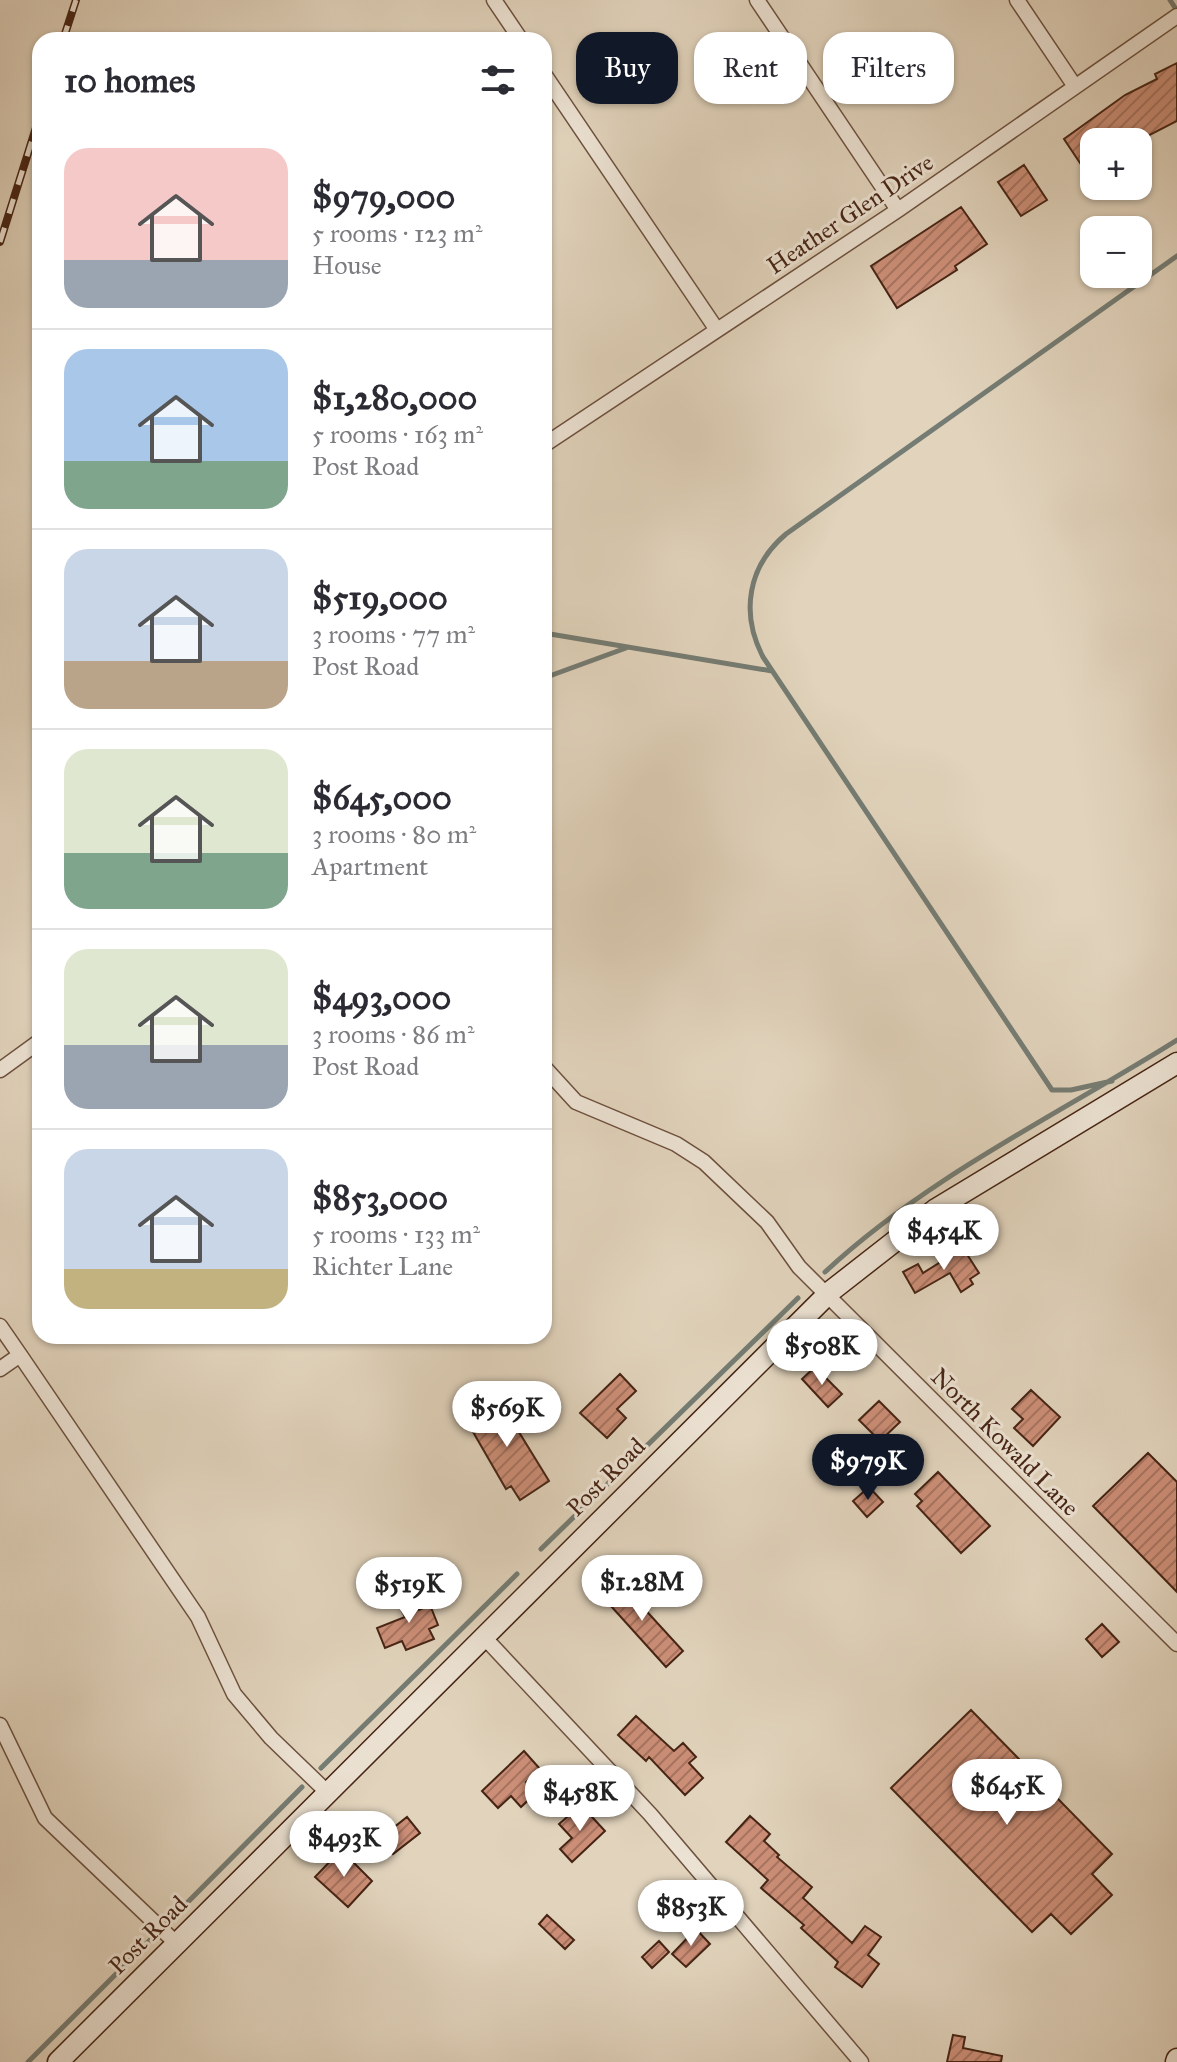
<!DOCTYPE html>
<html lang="en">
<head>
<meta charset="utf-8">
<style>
	body { margin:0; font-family:"IM FELL Great Primer",serif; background:#f7f7f7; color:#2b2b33; height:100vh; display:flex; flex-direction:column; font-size:30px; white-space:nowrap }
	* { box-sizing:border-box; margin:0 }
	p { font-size:26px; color:#7c7c81 }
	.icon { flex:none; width:44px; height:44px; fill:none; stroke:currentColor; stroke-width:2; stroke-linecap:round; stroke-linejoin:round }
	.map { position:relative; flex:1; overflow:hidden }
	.sheet { position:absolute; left:32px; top:32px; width:520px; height:1312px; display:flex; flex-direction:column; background:#fff; border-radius:24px; box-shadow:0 2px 6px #0004 }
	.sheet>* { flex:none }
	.hud { position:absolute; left:576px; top:32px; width:480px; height:72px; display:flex; gap:16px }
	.fabs { position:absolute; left:1080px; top:128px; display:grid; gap:16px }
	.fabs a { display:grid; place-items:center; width:72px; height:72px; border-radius:16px; background:#fff; box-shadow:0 2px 6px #0004; font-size:40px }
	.price { position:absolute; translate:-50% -68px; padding:0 18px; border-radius:28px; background:#fff; color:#222; font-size:26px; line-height:52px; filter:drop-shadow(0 2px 4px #0008) }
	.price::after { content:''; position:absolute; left:50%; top:48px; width:24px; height:18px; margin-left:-12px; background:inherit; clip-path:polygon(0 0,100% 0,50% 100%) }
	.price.on { background:#111827; color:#fff }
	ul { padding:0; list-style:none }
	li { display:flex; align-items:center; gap:24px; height:200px; padding:0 32px }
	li+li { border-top:2px solid #e1e1e2 }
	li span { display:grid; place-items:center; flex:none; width:224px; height:160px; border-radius:24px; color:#555 }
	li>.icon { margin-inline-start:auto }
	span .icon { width:96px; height:96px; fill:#fffc; stroke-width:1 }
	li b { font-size:34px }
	h2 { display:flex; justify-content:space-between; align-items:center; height:96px; padding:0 32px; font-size:34px }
	.pill { padding:0 28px; border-radius:24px; background:#fff; box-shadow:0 2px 6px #0004; font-size:28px; line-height:72px }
	.pill.on { background:#111827; color:#fff }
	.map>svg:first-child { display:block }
</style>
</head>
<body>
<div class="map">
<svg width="1177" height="2062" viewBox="0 0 1177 2062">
	<defs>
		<pattern id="building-hatch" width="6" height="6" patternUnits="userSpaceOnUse" patternTransform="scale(2)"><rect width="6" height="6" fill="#cc8e77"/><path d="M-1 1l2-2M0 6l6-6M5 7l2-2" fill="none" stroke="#a77460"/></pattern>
	</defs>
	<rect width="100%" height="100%" fill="#e1d3bc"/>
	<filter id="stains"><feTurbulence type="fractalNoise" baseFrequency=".0025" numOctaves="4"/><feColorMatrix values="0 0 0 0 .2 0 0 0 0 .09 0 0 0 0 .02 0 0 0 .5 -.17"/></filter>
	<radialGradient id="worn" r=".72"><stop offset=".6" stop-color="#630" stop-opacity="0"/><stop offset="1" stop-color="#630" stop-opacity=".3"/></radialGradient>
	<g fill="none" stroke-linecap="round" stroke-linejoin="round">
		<path stroke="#757c73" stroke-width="5" d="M1170 0 1177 11
			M544 633 772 671
			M544 678 626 648
			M1112 1081 1071 1090H1052L763 657C740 613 748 566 786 534L1177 256
			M825 1272C927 1177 1059 1114 1177 1040
			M541 1549 798 1298
			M321 1768 517 1574
			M171 1919 302 1787
			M28 2062 152 1938"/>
	</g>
	<path fill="url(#building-hatch)" stroke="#462414" stroke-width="2" d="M1177 63V121L1136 142H1094V184L1064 139 1125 95 1157 79 1155 74Z
		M1024 165 1047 200 1021 216 998 182Z
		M961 207 987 244 955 266 957 270 897 308 871 266Z
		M963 1248 979 1273 970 1279 973 1284 961 1292 950 1273 915 1293 903 1272 918 1264 923 1273Z
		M815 1367 842 1394 828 1407 802 1379Z
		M620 1374 636 1391 617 1409 626 1418 607 1438 580 1413Z
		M1031 1390 1060 1417 1033 1446 1014 1428 1023 1419 1012 1409Z
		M498 1398 549 1481 520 1500 511 1486 506 1489 465 1418Z
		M879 1401 900 1422 880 1441 859 1420Z
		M1148 1453 1177 1482V1592L1093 1506Z
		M938 1472 990 1526 961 1553 917 1506 922 1501 915 1494Z
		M869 1487 883 1502 867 1517 853 1501Z
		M618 1580 683 1651 666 1667 601 1595Z
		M409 1591 419 1610 430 1605 438 1625 429 1629 434 1639 406 1650 402 1641 385 1648 377 1628 405 1617 395 1598Z
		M1102 1624 1119 1642 1102 1657 1086 1639Z
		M971 1710 1112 1854 1092 1874 1112 1895 1071 1934 1051 1914 1032 1932 891 1788Z
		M636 1716 674 1751 683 1743 696 1757 689 1763 703 1778 685 1795 649 1757 646 1761 618 1735Z
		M524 1751 540 1769 526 1782 537 1792 521 1807 511 1796 498 1808 482 1791Z
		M581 1805 605 1831 572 1862 560 1849 572 1838 559 1824Z
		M383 1816 393 1828 407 1817 420 1833 393 1854 371 1826Z
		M750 1816 770 1834 764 1841 779 1855 777 1857 812 1887 803 1898 852 1943 865 1926 881 1937 868 1955 879 1964 862 1987 835 1967 838 1962 801 1928 804 1925 761 1888 768 1880 726 1842Z
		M341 1850 372 1881 348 1907 315 1877Z
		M547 1915 574 1940 565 1949 539 1924Z
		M696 1929 710 1944 686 1967 672 1954Z
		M659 1941 669 1952 652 1968 642 1957Z
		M953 2035 965 2037 963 2048 1002 2056 1001 2062H947Z"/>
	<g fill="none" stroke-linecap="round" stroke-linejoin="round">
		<g stroke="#6d503e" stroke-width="17">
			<path id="street" d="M494 0 521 40
				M757 0 898 210
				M1017 0 1074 85
				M544 74 717 330
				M544 445 898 210 1177 16
				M544 1067 576 1102 676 1144 704 1162 767 1222 799 1267 1177 1644
				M0 1070 40 1041
				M0 1326 20 1355
				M0 1369 20 1355 198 1617 234 1694 271 1738 327 1792
				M483 1636 650 1814 861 2062
				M0 1725 45 1818 176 1943"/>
		</g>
		<g stroke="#462414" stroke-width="23">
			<path id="secondary" d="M58 2062 831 1291 936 1209 1177 1063
				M1176 2062 1177 2059"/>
		</g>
		<use href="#street" stroke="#ece2d3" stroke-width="14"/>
		<use href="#secondary" stroke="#ece2d3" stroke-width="20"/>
		<g stroke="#462414" stroke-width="8">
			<path id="rail" d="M63 40 76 0
				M0 242 40 115"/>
		</g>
		<use href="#rail" stroke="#ece2d3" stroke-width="5" stroke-dasharray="15" stroke-linecap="butt"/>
	</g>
	<g text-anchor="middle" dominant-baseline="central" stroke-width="6" stroke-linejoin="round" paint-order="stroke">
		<g font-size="24" fill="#462414" stroke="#ece2d3">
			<text transform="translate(850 214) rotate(-34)">Heather Glen Drive</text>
			<text transform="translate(1005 1442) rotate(45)">North Kowald Lane</text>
			<text transform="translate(606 1477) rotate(-45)">Post Road</text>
			<text transform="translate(148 1935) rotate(-45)">Post Road</text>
		</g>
	</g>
	<rect width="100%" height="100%" filter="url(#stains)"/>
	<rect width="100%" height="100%" fill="url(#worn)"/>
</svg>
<div class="fabs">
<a>+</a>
<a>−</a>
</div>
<b class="price" style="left:944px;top:1272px">$454K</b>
<b class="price" style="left:822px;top:1387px">$508K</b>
<b class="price" style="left:507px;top:1449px">$569K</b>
<b class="price on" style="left:868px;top:1502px">$979K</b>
<b class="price" style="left:642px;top:1623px">$1.28M</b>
<b class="price" style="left:409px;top:1625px">$519K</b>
<b class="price" style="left:1007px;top:1827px">$645K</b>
<b class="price" style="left:580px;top:1833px">$458K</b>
<b class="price" style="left:344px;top:1879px">$493K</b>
<b class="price" style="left:691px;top:1948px">$853K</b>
<div class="hud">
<a class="pill on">Buy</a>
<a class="pill">Rent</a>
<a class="pill">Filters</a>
</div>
<section class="sheet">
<h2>10 homes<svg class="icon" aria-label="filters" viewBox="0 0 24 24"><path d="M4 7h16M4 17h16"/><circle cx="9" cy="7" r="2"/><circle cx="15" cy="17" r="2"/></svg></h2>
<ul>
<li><span style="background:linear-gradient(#f6c9c9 70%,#9aa5b1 0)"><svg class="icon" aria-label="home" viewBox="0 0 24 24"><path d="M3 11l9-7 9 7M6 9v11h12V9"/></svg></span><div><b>$979,000</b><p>5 rooms · 123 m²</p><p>House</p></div></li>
<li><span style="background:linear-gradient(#a9c7e8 70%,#7fa58c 0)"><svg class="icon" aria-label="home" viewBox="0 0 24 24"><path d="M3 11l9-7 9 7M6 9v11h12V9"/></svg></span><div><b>$1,280,000</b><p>5 rooms · 163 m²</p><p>Post Road</p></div></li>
<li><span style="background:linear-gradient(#c9d6e8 70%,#b9a48a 0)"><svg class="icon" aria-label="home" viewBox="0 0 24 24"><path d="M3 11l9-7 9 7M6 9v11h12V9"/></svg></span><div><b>$519,000</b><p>3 rooms · 77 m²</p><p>Post Road</p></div></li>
<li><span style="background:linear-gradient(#dfe7d0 65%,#7fa58c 0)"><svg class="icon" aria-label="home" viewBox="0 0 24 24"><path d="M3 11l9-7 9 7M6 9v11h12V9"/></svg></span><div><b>$645,000</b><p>3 rooms · 80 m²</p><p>Apartment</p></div></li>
<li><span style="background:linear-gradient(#dfe7d0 60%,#9aa5b1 0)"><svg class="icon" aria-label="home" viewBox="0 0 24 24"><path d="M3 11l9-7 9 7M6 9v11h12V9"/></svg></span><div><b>$493,000</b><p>3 rooms · 86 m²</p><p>Post Road</p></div></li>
<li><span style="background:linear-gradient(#c9d6e8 75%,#c2b280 0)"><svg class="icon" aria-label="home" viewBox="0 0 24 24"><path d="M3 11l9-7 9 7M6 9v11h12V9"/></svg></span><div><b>$853,000</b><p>5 rooms · 133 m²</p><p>Richter Lane</p></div></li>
</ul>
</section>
</div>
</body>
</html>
